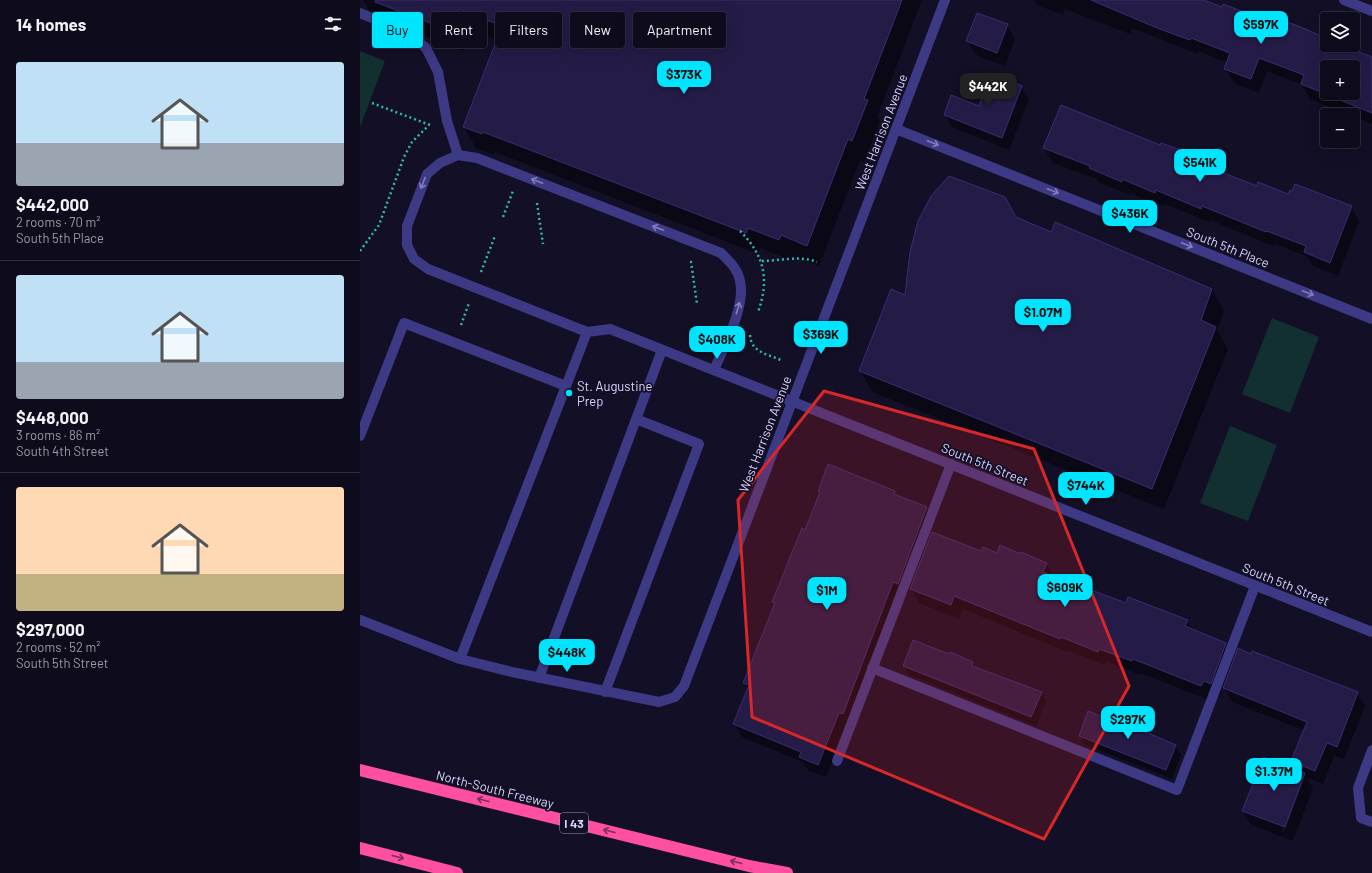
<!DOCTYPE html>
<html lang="en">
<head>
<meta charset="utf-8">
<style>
	body { margin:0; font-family:Barlow,sans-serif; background:#1c1929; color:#f1f3f6; height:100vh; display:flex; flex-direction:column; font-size:15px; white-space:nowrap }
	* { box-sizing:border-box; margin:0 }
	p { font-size:13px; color:#9b9ba3 }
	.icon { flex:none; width:22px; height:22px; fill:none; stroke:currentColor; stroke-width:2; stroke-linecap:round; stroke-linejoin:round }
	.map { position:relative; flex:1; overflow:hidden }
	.details { display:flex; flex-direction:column; background:#0e0b1c; width:360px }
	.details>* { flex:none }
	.top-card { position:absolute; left:12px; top:12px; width:380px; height:36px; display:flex; gap:8px }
	.controls { position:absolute; left:960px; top:12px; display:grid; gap:8px }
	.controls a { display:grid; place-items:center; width:40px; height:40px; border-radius:4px; background:#0e0b1c; box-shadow:0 4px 16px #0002,0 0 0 1px #2e2b3b; font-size:20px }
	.price { position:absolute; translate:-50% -34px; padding:0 9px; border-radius:8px; background:#00e5ff; color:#111; font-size:13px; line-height:26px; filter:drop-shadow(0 1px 2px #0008) }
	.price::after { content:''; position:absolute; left:50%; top:24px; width:12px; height:9px; margin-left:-6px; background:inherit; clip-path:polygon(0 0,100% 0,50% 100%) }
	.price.selected { background:#222; color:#fff }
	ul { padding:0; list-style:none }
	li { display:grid; align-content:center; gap:8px; height:212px; padding:0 16px }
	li+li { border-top:1px solid #2e2b3b }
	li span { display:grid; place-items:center; height:124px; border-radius:4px; color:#555 }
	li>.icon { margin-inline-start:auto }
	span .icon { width:72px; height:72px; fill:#fffc; stroke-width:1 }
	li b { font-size:17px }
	h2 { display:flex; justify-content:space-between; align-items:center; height:48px; padding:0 16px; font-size:17px }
	.chip { padding:0 14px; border-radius:4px; background:#0e0b1c; box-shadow:0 4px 16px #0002,0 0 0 1px #2e2b3b; font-size:14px; line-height:36px }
	.chip.selected { background:#00e5ff; color:#111 }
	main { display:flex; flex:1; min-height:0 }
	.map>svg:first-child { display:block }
</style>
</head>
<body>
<main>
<section class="details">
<h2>14 homes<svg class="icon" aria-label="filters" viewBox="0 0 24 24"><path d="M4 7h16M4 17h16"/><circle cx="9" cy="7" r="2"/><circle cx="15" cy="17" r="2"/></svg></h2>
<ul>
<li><span style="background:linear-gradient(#bfe0f5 65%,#9aa5b1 0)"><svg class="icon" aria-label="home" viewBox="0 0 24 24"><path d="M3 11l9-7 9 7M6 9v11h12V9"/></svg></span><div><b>$442,000</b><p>2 rooms · 70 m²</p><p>South 5th Place</p></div></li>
<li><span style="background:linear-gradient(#bfe0f5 70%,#9aa5b1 0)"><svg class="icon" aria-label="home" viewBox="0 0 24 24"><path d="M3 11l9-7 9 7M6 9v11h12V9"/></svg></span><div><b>$448,000</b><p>3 rooms · 86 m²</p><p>South 4th Street</p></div></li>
<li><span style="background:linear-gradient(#ffd9b3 70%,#c2b280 0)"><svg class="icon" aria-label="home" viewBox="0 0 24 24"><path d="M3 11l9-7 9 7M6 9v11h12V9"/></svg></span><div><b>$297,000</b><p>2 rooms · 52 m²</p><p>South 5th Street</p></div></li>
</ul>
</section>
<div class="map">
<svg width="1012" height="873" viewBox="0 0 1012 873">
	<rect width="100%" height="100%" fill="#130f26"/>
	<path fill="#12302f" d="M0 51 25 61 0 127Z
		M912 318 959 337 930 413 882 394Z
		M870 426 917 445 888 521 840 503Z"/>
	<path fill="#0007" fill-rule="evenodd" d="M3 0H562L517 117 520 122 504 162 500 160 459 266 433 256 431 260 400 248 398 254 135 152 134 155 116 148 104 127 138 40 111 30 103 51 13 16Z
		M674 0H840L967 40V45H980L1012 58V124L950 99 942 85 907 71 899 93 874 83 865 69 868 63 839 51 838 54 772 28 770 34 705 9 703 15 677 5ZM967 67H993V93H967Z
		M647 25 655 39 645 66 616 55 607 41Z
		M661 87 669 99 649 150 592 127 585 115 620 107Z
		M801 146 858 165 863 174 897 188 991 206 999 221 978 276 953 266 948 257 915 244 914 246 850 220 849 222 805 204 803 206 770 193V195L738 182 737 179 693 163 684 148Z
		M656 218 692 233 852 289 864 311 857 330 868 349 804 509 512 392 500 371 545 297Z
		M459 491 534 492 537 496 566 507 574 520 466 777 448 770 443 762 382 737 374 724 388 689 384 683 415 605 413 602 445 531 460 494Z
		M622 552 686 564 694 577 766 604 827 621 833 631 865 644 875 660 997 693 1005 706 984 759 974 756 963 784 946 777 953 788 933 841 891 825 883 811 938 771 932 761 945 731 872 702 863 686 859 697 852 694 849 700 781 673 780 675 747 662 746 665 709 651 708 652 603 609 599 619 559 603 551 589ZM941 782H943L924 832H922Z
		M613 663 616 668 681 692 686 701 676 726 549 675 544 666Z
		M720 736 815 746 821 755 812 779 725 745Z"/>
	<path fill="#241b47" stroke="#3b2d73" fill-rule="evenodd" d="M16 0H542L504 99 508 100 492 141 488 139 447 246 421 235 419 240 388 228 386 233 123 132 122 134 103 127 142 26 99 9 91 31 15 2Z
		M731 0H844L862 7 863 4 918 25 920 19 948 30 967 39V45H982L1012 57V113L941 84 944 75 899 58 891 79 864 69 870 53 831 38 830 40 797 28ZM967 67H993V93H967Z
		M617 13 648 24 637 53 606 41Z
		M631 73 662 86 642 138 584 115 591 95 619 106Z
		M701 105 800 145 801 143 859 164 856 170 897 186 898 182 928 194 930 190 932 191 935 184 992 206 970 263 944 252 946 246 907 231 906 232 842 206 841 209 796 190 795 193 762 179V182L729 168 730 166 683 148Z
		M589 176 645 197 656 217 691 232 695 222 852 289 841 320 856 327 792 489 499 371 531 289 545 295 550 252 558 221 571 196Z
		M468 464 535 491 534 494 567 507 538 584 533 582 483 714 479 713 458 765 439 757 441 752 373 724 389 685 383 683 415 603 412 602 442 528 445 530 460 492 458 491Z
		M572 532 621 551 623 547 637 553 640 545 661 554V552L687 563 683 572 766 603 768 597 828 620 825 626 866 643 851 684 844 681 841 686 773 659 772 661 739 649 738 652 701 637 700 639 594 596 591 605 550 589Z
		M553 640 589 654 590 652 613 662 612 666 682 692 671 717 543 666Z
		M878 648 891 654 892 651 998 692 977 747 967 743 955 771 931 761 947 722 863 688Z
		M728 711 757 723 758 720 816 745 806 770 719 736Z
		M904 757 945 773 925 827 882 811Z"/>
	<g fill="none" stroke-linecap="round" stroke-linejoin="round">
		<path stroke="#2fb8b0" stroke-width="2.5" stroke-dasharray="2 3" stroke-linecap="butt" d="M12 103 70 125
			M177 203 183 244
			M143 217 153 191
			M380 231C404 255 410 279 398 312
			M0 251 19 225 44 157 52 142 69 125
			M402 261C420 261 440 255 457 262
			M330 262H331L337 304
			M121 272 135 236
			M101 325 109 303
			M390 335C391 352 407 354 421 360"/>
		<path stroke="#3d3a85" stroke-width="10" d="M984 0 1012 11
			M0 13 46 32 66 48 78 72 87 121 98 155
			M536 129 1012 319
			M354 370C364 346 386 307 380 281 378 269 369 261 361 253L117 158 98 155 80 163 67 174 47 226V245L54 259 68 269 227 332 250 329 1012 632
			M0 436 44 323 206 386
			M0 620 100 659 227 332
			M100 659 152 672 299 702 315 697 324 686 585 0
			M512 668 817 790 895 586
			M179 678 302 350
			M245 692 339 444 276 419
			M1012 750 998 788 1001 818 1012 822
			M477 761 591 464"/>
		<path stroke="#ff4fa3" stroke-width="12" d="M0 770 389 866 427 873
			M0 848 97 873"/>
	</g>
	<defs><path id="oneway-shaft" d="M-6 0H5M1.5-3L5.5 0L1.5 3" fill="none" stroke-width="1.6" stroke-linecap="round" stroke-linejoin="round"/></defs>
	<g stroke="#837fbc">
		<use href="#oneway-shaft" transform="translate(573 143) rotate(22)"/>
		<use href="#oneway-shaft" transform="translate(177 181) rotate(-159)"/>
		<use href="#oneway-shaft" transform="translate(63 183) rotate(112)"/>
		<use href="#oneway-shaft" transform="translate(693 191) rotate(22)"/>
		<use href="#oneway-shaft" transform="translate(298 228) rotate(-159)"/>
		<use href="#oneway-shaft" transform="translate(827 245) rotate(22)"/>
		<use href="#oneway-shaft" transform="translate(948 293) rotate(22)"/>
		<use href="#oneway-shaft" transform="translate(378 308) rotate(-73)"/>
	</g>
	<g stroke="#7d2c5e">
		<use href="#oneway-shaft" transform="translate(123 800) rotate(-166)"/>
		<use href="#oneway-shaft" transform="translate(249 831) rotate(-166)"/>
		<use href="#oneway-shaft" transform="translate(38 857) rotate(15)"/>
		<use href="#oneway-shaft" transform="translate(376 862) rotate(-166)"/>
	</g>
	<path fill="#d62828" fill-opacity="0.2" stroke="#d62828" stroke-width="3" stroke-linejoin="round" d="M464 391 674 449 769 686 684 839 392 717 378 500Z"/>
	<circle fill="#00e5ff" stroke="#130f26" stroke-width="1.5" cx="209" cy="393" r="4"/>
	<g text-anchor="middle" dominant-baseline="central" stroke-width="3.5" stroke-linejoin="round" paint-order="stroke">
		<rect fill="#130f26" stroke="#9e99be" stroke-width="1" x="200" y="813" width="28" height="20" rx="3"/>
		<g font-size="12" font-weight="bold" fill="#d9d4ff">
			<text x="214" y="823">I 43</text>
		</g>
		<g font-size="13" fill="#d9d4ff" stroke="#130f26">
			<text transform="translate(521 132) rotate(-69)">West Harrison Avenue</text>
			<text transform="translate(868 247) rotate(22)">South 5th Place</text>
			<text transform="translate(405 434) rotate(-69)">West Harrison Avenue</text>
			<text transform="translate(625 464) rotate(22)">South 5th Street</text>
			<text transform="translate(926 584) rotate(22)">South 5th Street</text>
			<text transform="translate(135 789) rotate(14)">North-South Freeway</text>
		</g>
		<g font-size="13" fill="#d9d4ff" stroke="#130f26" text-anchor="start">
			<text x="217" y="386">St. Augustine<tspan x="217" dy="15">Prep</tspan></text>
		</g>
	</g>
</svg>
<div class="controls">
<a><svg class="icon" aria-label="layers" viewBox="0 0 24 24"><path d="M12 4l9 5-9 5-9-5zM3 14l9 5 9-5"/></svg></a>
<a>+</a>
<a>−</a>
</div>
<b class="price" style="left:901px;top:45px">$597K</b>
<b class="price" style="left:324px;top:95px">$373K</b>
<b class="price selected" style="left:628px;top:107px">$442K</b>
<b class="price" style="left:840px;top:183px">$541K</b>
<b class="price" style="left:770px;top:234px">$436K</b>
<b class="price" style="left:683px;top:333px">$1.07M</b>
<b class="price" style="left:461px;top:355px">$369K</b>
<b class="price" style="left:357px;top:360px">$408K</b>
<b class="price" style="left:726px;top:506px">$744K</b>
<b class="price" style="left:705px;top:608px">$609K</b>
<b class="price" style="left:467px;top:611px">$1M</b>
<b class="price" style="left:207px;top:673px">$448K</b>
<b class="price" style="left:768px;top:740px">$297K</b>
<b class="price" style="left:914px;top:792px">$1.37M</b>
<div class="top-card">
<a class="chip selected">Buy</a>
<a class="chip">Rent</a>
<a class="chip">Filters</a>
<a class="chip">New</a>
<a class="chip">Apartment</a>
</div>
</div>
</main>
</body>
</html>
